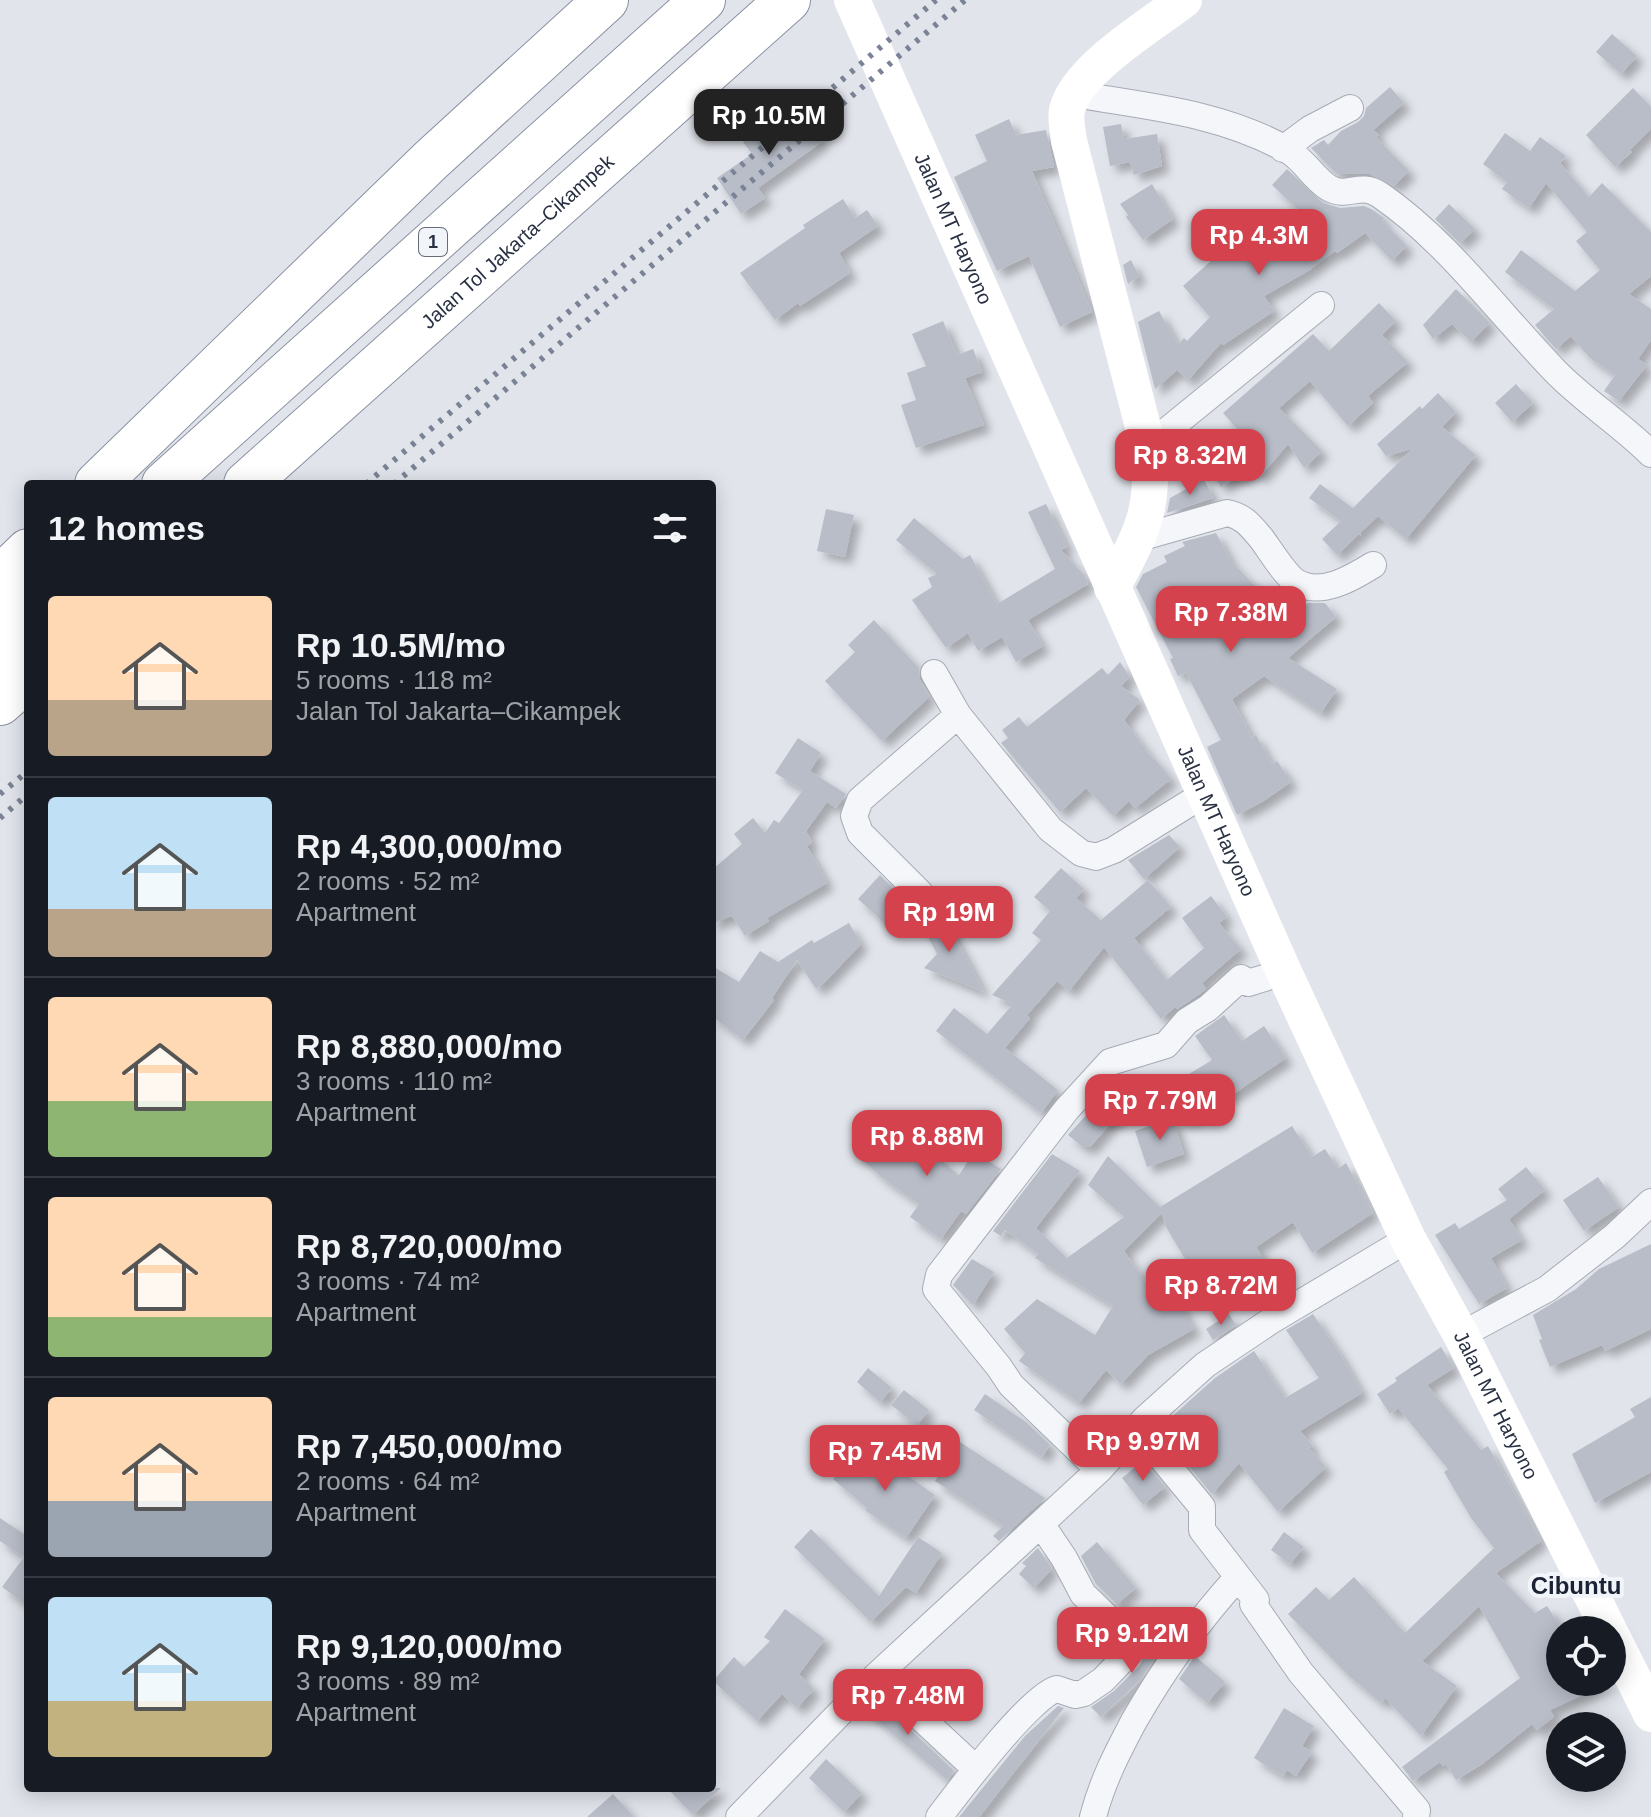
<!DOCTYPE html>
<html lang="en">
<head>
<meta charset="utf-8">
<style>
	body { margin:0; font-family:Arial,sans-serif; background:#20242c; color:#f1f3f6; height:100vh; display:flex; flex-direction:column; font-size:30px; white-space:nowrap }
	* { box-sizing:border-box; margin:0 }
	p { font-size:26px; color:#9ea1a6 }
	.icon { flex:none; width:44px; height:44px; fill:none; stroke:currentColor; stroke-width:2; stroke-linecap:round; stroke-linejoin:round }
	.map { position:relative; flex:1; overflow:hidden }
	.sheet { position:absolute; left:24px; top:480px; width:692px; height:1312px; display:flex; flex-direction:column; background:#171b24; border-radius:8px; box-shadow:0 4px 20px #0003 }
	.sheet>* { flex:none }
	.buttons { position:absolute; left:1546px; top:1616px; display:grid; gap:16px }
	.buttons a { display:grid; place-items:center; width:80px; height:80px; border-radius:50%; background:#171b24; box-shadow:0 4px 20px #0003; font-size:40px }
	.price { position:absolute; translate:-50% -68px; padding:0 18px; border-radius:16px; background:#d4424e; color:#fff; font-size:26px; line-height:52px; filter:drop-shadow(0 2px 4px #0008) }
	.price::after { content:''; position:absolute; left:50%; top:48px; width:24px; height:18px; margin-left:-12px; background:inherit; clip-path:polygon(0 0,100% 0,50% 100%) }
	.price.active { background:#222; color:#fff }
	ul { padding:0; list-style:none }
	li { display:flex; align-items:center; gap:24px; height:200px; padding:0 24px }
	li+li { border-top:2px solid #363941 }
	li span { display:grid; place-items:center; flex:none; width:224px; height:160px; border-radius:8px; color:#555 }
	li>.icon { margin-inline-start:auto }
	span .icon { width:96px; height:96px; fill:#fffc; stroke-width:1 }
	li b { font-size:34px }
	h2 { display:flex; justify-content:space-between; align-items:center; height:96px; padding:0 24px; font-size:34px }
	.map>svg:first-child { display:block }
</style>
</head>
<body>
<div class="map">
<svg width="1651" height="1817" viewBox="0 0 1651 1817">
	<defs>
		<filter id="shadow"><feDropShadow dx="7" dy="7" stdDeviation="4" flood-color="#0004"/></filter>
	</defs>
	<rect width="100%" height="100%" fill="#e1e4eb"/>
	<path fill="#b8bdc8" filter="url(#shadow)" d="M1612 34 1637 56 1621 74 1596 52Z
		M1390 87 1404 103 1373 130 1379 135 1376 137 1409 171 1394 186 1370 174H1337L1311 148 1324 140 1328 145 1341 131 1358 122 1364 116 1366 108Z
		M1633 88 1651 107V129L1630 150 1632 152 1615 167 1586 135Z
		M796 104 823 141 758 188 765 198 741 214 717 178 752 154 743 142Z
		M1009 119 1016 135 1046 130 1054 167 1032 171 1092 312 1060 327 1029 256 997 271 954 177 987 161 975 135Z
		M1121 124 1124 139 1157 134 1162 166 1134 175 1130 162 1110 166 1103 127Z
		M1505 133 1530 151 1540 137 1566 156 1560 163 1589 197 1602 183 1651 232V276L1629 294 1651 309V340L1638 359 1647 365 1619 401 1604 391 1615 375 1590 358 1571 336 1556 349 1535 325 1554 309 1505 272 1521 250 1575 291 1600 270 1576 241 1587 232 1546 183 1529 208 1502 189 1507 182 1483 164Z
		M1287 169 1323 203 1340 208 1364 206 1371 209 1384 218 1382 221 1407 246 1392 261 1365 233 1337 253 1335 251 1308 271 1264 296 1274 311 1223 345 1221 343 1188 380 1177 370 1155 389 1138 322 1159 311 1178 345 1184 338 1187 341 1210 317 1183 286 1250 226 1269 245 1307 218 1272 185Z
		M1152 184 1173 219 1143 240 1126 217 1128 215 1120 204Z
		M843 199 855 218 867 210 878 226 839 253 850 273 800 306 798 303 775 320 740 273 805 228 803 225Z
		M1449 204 1475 229 1460 243 1435 219Z
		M1131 260 1139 276 1128 284 1123 265Z
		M1456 289 1490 323 1471 342 1452 324 1433 339 1423 325Z
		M1379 303 1396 321 1382 335 1408 362 1368 396 1373 403 1348 426 1310 381 1279 408 1322 451 1304 468 1288 444 1260 477 1250 469 1221 487 1210 469 1251 444 1223 413 1313 334 1329 351Z
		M943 321 957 355 973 349 982 372 965 378 984 425 916 448 901 405 916 400 907 373 926 366 912 334Z
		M1516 384 1533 403 1512 422 1495 403Z
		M1438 393 1456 412 1442 427 1476 455 1406 539 1378 516 1360 533 1361 536 1359 534 1337 555 1322 539 1341 521 1309 498 1320 484 1353 508 1412 449 1386 456 1377 444 1420 406 1422 409Z
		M1204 479 1213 498 1167 513 1170 498Z
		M1046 504 1067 547 1061 550 1085 576 1088 584 1028 620 1043 646 1016 662 1002 637 978 651 968 633 946 648 912 600 932 587 928 578 937 574 896 540 914 518 963 559 970 555 997 604 1055 569 1028 512Z
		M826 509 854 515 845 557 817 551Z
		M1216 533 1231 561 1257 588 1255 591 1282 625 1308 603H1325L1336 617 1288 658 1337 689 1321 713 1264 676 1232 699 1252 738 1256 735 1272 764 1277 761 1291 782 1262 802 1237 815 1207 747 1221 740 1186 673 1178 676 1170 659 1173 658 1136 587 1143 574 1167 562 1164 556 1185 546 1182 542Z
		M874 620 919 668 920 680 929 697 882 741 825 681 855 652 848 645Z
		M1120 662 1130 677 1121 686 1140 700 1124 720 1153 759 1154 758 1171 779 1135 808 1129 801 1113 816 1086 788 1060 812 1001 743 1008 738 1002 730 1019 717 1027 727 1102 668 1108 675Z
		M798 738 821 753 810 771 846 794 836 808 827 802 806 831 812 842 807 846 827 883 767 918 769 921 745 936 732 916 712 923V870L742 844 734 834 753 818 765 833 774 820 779 823 803 790 775 773Z
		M1169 835 1180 847 1144 879 1128 860Z
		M1061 868 1084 889 1076 898 1101 920 1148 880 1171 907 1134 938 1167 980 1204 948 1182 918 1211 896 1227 917 1219 923 1241 949 1202 983 1206 989 1198 995 1177 1009 1175 1007 1161 1019 1104 947 1069 991 1057 981 1027 1015 1030 1018 1005 1048 1058 1090 1041 1113 936 1031 954 1008 987 1034 1013 1004 992 995 1041 940 1032 933 1050 911 1034 897Z
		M880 875 903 898 882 921 858 899Z
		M943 914 984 992 924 968 937 954 922 925Z
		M849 923 861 944 824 983 816 989 797 960 772 998 774 1000 743 1040 712 1016V966L739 982 760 951 778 962 812 940 814 943Z
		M1224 1015 1242 1041 1264 1026 1286 1058 1229 1097 1227 1095 1185 1120 1166 1088 1212 1060 1195 1036Z
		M1110 1089 1127 1105 1090 1147H1083L1068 1135Z
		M1172 1118 1184 1154 1147 1167 1135 1131Z
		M884 1121 908 1142 913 1137 959 1175 974 1152 1001 1169 966 1214 961 1211 941 1239 910 1217 919 1204 881 1177 856 1153Z
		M1292 1126 1312 1157 1325 1149 1338 1169 1346 1163 1373 1213 1312 1253 1293 1222 1256 1247 1273 1274 1251 1288 1231 1258 1197 1279 1166 1227 1162 1213 1124 1251 1154 1295 1170 1286 1194 1329 1148 1355 1121 1384 1106 1370 1079 1403 1019 1361 1025 1353 1004 1329 1037 1299 1095 1335 1113 1306 1035 1258 1038 1254 1005 1230 1001 1236 993 1231 1052 1154 1080 1171 1036 1228 1067 1258 1124 1217 1088 1185 1108 1156 1160 1207Z
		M1526 1167 1545 1190 1509 1219 1522 1240 1491 1258 1507 1288 1479 1304 1435 1235 1455 1223 1459 1229 1507 1200 1498 1189Z
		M1598 1177 1619 1207 1584 1231 1563 1200Z
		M1651 1244V1329L1605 1351 1602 1345 1550 1367 1539 1340 1542 1339 1533 1315 1576 1289 1599 1269Z
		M972 1259 994 1272 973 1305 953 1285Z
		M1229 1314 1236 1325 1213 1340 1206 1329Z
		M1313 1314 1340 1354 1362 1393 1300 1431 1313 1446 1309 1448 1326 1467 1278 1512 1239 1463 1212 1494 1158 1429 1215 1378 1254 1351 1285 1398 1319 1378 1286 1330Z
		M1441 1347 1454 1368 1427 1385 1481 1450 1488 1446 1541 1541 1496 1573 1535 1613 1547 1606 1562 1629 1549 1637 1560 1662V1682H1610L1550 1710 1554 1717 1537 1730 1532 1724 1481 1765 1456 1780 1446 1764 1443 1766 1440 1762 1413 1781 1402 1767 1520 1678 1479 1606 1422 1661 1457 1686 1421 1736 1385 1698 1381 1703 1349 1676 1288 1614 1316 1587 1329 1600 1354 1577 1405 1633 1494 1548 1471 1518 1444 1472 1448 1469 1398 1408 1390 1414 1377 1394 1397 1381 1395 1378Z
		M868 1368 892 1388 880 1402 857 1382Z
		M904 1390 929 1410 917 1425 891 1405Z
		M985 1394 1026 1422 1050 1445 1042 1457 974 1410Z
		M1651 1397V1472L1595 1503 1572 1454 1635 1417 1630 1409Z
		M960 1442 1045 1498 999 1541 993 1536 1003 1526 935 1481Z
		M859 1449 889 1475 895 1467 935 1495 906 1538 865 1510 867 1508 833 1479Z
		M1143 1461 1165 1487 1143 1505 1122 1478Z
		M0 1518 28 1537V1606L2 1587 24 1557 0 1541Z
		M811 1529 879 1596 918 1537 942 1553 916 1593 906 1587 871 1622 794 1547Z
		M1284 1532 1304 1547 1290 1564 1271 1550Z
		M1097 1542 1136 1588 1117 1604 1096 1584 1081 1556Z
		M1038 1548 1052 1569 1034 1588 1019 1574 1026 1566 1022 1563Z
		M785 1609 825 1639 799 1674 814 1689 797 1708 782 1694 757 1721 713 1681 734 1657 744 1667 770 1641 764 1637Z
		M1154 1632 1165 1643 1141 1679 1101 1717 1091 1707 1114 1691 1140 1665 1144 1656V1641Z
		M1195 1656 1225 1682 1207 1703 1179 1679Z
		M877 1698 954 1771 947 1780 865 1710Z
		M1058 1706 1064 1708 979 1817H959L1025 1736Z
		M1284 1708 1314 1726 1302 1746 1312 1752 1296 1776 1287 1770 1283 1776 1254 1758Z
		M826 1759 862 1793 844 1812 809 1778Z
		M667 1788H721L693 1815Z
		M613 1794 634 1817H587Z"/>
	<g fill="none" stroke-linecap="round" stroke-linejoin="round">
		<g stroke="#a6abb5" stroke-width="28">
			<path id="street" d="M1073 94C1147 106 1223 113 1289 151 1305 161 1313 178 1329 188 1348 199 1359 181 1380 195 1447 241 1498 312 1555 371 1584 401 1621 424 1651 454
				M1283 149 1310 129 1350 108
				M1148 446 1321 305
				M1139 538 1227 513C1243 516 1250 525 1261 538 1270 550 1285 575 1296 582 1321 597 1352 578 1373 565
				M934 673 958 715 1050 829 1081 853 1096 857 1114 850 1204 794
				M920 893 860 833 854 816 860 800 958 715
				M1461 1335 1547 1289 1615 1236 1651 1202
				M1137 1428 1202 1507V1530L1256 1600 1253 1604 1301 1673 1417 1810 1416 1817
				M1099 1470 1011 1385 999 1367 936 1289 939 1275 1067 1109 1110 1062 1166 1045 1187 1021 1208 1008 1241 978 1248 983 1284 972
				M876 1676 976 1769
				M739 1817 876 1676 1099 1470 1145 1419 1205 1365 1272 1320 1408 1239
				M939 1817C958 1792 1032 1694 1057 1689L1075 1695 1084 1693 1103 1680 1128 1654 1129 1644 1125 1635 1083 1594 1064 1558 1041 1524
				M1093 1817C1102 1782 1117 1753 1134 1721 1165 1667 1196 1623 1238 1577"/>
		</g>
		<g stroke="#8890a2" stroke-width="46">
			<g id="highway">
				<path d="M97 484 431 160 606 0"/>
				<path d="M164 484 703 0"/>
				<path id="s2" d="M246 484 788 0"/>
				<path d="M0 578 28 551"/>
				<path d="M0 626 28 601"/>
				<path d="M0 666 28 640"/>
				<path d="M0 703 28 678"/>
			</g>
		</g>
		<use href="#street" stroke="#f4f6f9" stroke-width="26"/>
		<g stroke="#fff" stroke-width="36">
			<path id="s1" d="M852 0 1284 972 1408 1239 1461 1335 1609 1630"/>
			<path d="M1112 588C1141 533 1156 510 1148 446L1069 141C1068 132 1065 120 1067 110 1077 69 1150 26 1184 0"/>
			<path d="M1612 1636 1651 1714"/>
		</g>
		<use href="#highway" stroke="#fff" stroke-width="44"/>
		<path stroke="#7a8295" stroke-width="6" stroke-dasharray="4 8" stroke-linecap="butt" d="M366 484 936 0
			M394 484 965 0
			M0 794 28 771
			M0 818 28 794"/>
	</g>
	<g text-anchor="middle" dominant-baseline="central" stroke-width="8" stroke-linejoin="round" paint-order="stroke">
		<rect fill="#f1f4f8" stroke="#656c79" stroke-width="2" x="419" y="228" width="28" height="28" rx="6"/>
		<g font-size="18" font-weight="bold" fill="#293143">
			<text x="433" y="242">1</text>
		</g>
		<g font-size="20" fill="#293143" stroke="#f1f4f8">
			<text stroke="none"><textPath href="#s1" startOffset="250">Jalan MT Haryono</textPath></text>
			<text stroke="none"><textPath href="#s2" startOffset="364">Jalan Tol Jakarta–Cikampek</textPath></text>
			<text stroke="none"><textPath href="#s1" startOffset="898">Jalan MT Haryono</textPath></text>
			<text stroke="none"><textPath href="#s1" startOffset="1546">Jalan MT Haryono</textPath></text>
		</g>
		<g font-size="24" font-weight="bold" fill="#1b2234" stroke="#f1f4f8">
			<text x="1576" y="1585">Cibuntu</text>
		</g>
	</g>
</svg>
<div class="buttons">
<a><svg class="icon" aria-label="locate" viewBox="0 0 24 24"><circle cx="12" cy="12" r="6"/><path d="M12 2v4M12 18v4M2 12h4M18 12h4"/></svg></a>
<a><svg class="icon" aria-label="layers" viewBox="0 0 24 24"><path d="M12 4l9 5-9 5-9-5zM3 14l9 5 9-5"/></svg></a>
</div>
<b class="price active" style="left:769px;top:157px">Rp 10.5M</b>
<b class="price" style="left:1259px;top:277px">Rp 4.3M</b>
<b class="price" style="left:1190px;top:497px">Rp 8.32M</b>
<b class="price" style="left:1231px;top:654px">Rp 7.38M</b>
<b class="price" style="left:949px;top:954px">Rp 19M</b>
<b class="price" style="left:1160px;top:1142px">Rp 7.79M</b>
<b class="price" style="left:927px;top:1178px">Rp 8.88M</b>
<b class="price" style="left:1221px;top:1327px">Rp 8.72M</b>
<b class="price" style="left:1143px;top:1483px">Rp 9.97M</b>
<b class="price" style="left:885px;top:1493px">Rp 7.45M</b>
<b class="price" style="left:1132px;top:1675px">Rp 9.12M</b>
<b class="price" style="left:908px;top:1737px">Rp 7.48M</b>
<section class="sheet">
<h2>12 homes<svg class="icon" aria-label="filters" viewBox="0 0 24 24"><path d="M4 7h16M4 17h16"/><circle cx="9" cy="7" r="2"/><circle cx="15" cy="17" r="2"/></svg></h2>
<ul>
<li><span style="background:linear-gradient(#ffd9b3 65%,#b9a48a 0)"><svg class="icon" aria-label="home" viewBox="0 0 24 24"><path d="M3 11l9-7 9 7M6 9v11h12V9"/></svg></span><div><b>Rp 10.5M/mo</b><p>5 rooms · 118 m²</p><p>Jalan Tol Jakarta–Cikampek</p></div></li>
<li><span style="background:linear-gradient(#bfe0f5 70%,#b9a48a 0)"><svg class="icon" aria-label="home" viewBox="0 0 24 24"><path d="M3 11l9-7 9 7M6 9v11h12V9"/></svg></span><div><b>Rp 4,300,000/mo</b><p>2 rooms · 52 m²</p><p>Apartment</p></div></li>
<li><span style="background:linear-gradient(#ffd9b3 65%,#8fb573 0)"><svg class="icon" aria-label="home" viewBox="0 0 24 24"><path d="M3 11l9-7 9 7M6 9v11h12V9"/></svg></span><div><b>Rp 8,880,000/mo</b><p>3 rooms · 110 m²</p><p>Apartment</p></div></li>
<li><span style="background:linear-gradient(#ffd9b3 75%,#8fb573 0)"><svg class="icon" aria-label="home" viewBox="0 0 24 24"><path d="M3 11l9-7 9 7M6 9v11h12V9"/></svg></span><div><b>Rp 8,720,000/mo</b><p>3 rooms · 74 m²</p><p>Apartment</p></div></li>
<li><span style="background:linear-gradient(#ffd9b3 65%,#9aa5b1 0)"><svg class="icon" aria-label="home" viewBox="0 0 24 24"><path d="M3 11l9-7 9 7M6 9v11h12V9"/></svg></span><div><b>Rp 7,450,000/mo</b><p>2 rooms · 64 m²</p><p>Apartment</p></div></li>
<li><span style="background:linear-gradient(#bfe0f5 65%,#c2b280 0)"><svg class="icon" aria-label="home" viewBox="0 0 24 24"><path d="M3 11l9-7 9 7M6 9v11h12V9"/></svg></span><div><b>Rp 9,120,000/mo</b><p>3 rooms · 89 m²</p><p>Apartment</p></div></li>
</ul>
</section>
</div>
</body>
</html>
